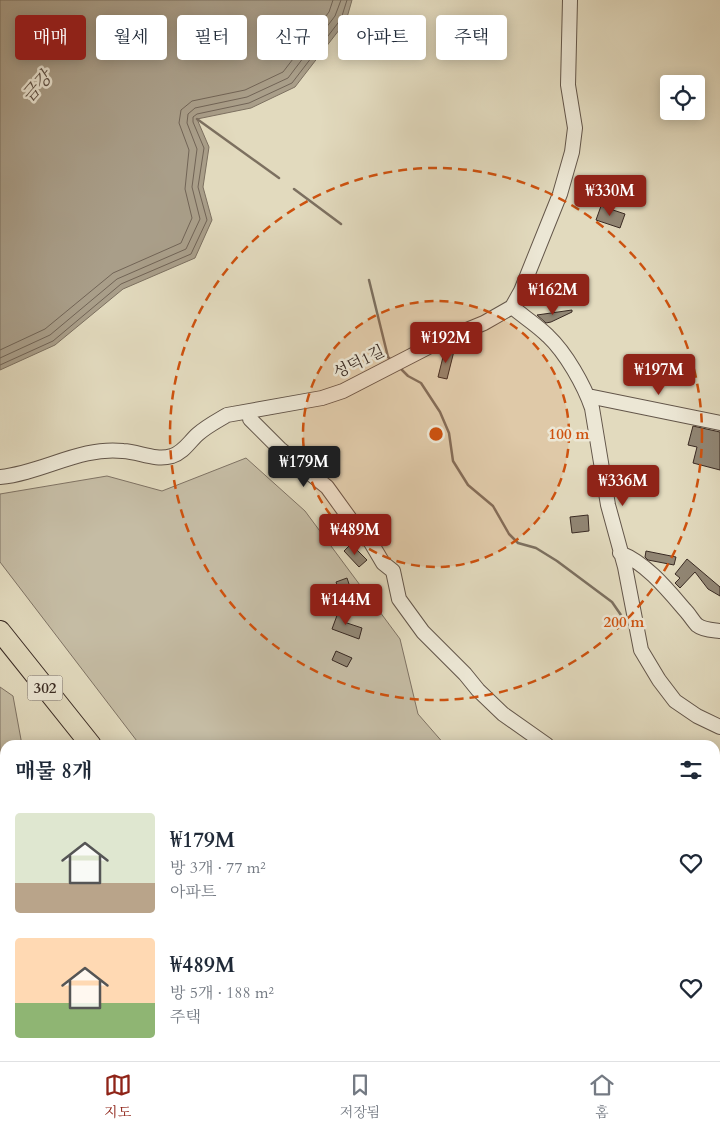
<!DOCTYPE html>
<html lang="ko">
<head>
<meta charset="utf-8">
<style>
	body { margin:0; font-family:Cardo,"Noto Serif KR",serif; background:#f6f6f7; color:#1f2937; height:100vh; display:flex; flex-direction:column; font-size:19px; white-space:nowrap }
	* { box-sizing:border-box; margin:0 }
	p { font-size:16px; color:#747a83 }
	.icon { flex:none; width:28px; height:28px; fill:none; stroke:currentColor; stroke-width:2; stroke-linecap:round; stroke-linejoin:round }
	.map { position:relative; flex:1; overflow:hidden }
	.drawer { position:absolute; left:0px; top:740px; width:720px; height:321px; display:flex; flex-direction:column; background:#fff; border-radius:15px 15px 0 0; box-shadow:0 2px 12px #0003 }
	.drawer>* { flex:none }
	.banner { position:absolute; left:15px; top:15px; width:690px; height:45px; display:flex; gap:10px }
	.tools { position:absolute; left:660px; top:75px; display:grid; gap:10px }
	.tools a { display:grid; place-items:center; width:45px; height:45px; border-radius:5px; background:#fff; box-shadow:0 2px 12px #0003; font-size:25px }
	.price { position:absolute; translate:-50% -42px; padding:0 11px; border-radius:5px; background:#8f2418; color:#fff; font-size:16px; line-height:32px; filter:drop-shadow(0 1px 2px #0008) }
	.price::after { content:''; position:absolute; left:50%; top:30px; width:15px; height:11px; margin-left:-8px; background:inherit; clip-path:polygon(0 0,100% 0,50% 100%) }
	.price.selected { background:#222; color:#fff }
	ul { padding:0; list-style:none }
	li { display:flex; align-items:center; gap:15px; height:125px; padding:0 15px }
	li span { display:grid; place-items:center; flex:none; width:140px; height:100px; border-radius:5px; color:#555 }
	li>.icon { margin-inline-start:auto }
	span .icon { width:60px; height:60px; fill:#fffc; stroke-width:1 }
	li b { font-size:21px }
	h2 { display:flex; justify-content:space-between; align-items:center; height:60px; padding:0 15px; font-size:21px }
	.pill { padding:0 18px; border-radius:5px; background:#fff; box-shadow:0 2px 12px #0003; font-size:18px; line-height:45px }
	.pill.selected { background:#8f2418; color:#fff }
	.menu { display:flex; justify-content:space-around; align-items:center; height:70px; border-top:1px solid #e0e1e3; background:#fff; font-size:14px; color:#747a83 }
	.menu a { display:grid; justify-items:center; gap:2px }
	.menu .selected { color:#8f2418 }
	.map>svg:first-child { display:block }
</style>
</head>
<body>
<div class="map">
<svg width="720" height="1061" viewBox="0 0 720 1061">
	<rect width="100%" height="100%" fill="#e2dabe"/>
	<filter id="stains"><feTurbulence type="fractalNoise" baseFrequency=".004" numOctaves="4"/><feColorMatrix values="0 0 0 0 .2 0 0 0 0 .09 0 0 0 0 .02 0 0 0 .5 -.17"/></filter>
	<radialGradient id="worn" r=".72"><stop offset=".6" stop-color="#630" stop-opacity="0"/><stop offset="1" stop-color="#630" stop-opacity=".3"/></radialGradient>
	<path fill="#c5bca4" stroke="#7f7364" d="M246 458 305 511 400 639 418 714 445 745H140L0 562V494L107 476 162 491Z
		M0 687 13 696 22 745H5V767L0 768Z"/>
	<path fill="#a99e89" stroke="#7c7060" d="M0 0H352L346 21 295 87 251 108 197 119 209 147 203 187 212 220 195 258 123 289 55 345 0 370Z"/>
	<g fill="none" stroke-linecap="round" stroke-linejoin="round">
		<path stroke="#716456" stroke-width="1" d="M0 350 45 329 113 273 181 243 192 218 185 189 189 150 179 123 181 110 192 101 245 90 283 72 329 12 333 0
			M0 358 50 335 117 279 186 249 200 219 192 187 197 149 187 123 188 114 195 108 247 97 288 78 335 16 341 0
			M0 365 53 341 121 284 191 254 207 220 198 187 204 148 193 122V117L197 114 249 103 292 83 341 19 347 0"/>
		<path stroke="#7c7060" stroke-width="2.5" d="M197 119 279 178
			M294 189 341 224
			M369 280 388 357 390 359
			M401 369 408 376 421 383 440 412 449 433 453 461 468 485 493 506 509 534 518 543 536 548 557 561 612 602 623 618"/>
	</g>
	<path fill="#918674" stroke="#392a23" d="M601 206 625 214 620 228 596 220Z
		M572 310V312L551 322 546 323 537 315Z
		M445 349 454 351 447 379 438 377Z
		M693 426 720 432V470L693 463 697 447 688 445Z
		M588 515 589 531 572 533 570 517Z
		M351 544 367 560 359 567 344 551Z
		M646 551 676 557 674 565 648 560 645 557Z
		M687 559 720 587V596L708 589 695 572 680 588 675 583 680 578 675 574Z
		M347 578 352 593 341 596 336 582Z
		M354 592 372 601 366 613 348 605Z
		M339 610 347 613 344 622 362 628 359 639 332 629Z
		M336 651 352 658 347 667 332 660Z"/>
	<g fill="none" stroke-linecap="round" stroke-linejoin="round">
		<g stroke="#63564a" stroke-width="16">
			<path id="minor" d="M512 307C524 317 537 325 548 336 566 353 584 385 592 408L608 505 625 567 641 650 659 680 675 701 697 716 720 727
				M588 396 720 423
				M250 411V419L280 449 327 487 353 523 370 541 383 563 393 571 399 599 423 632 465 674 478 690 503 714 547 745
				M0 477C42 473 81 446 123 451 140 452 155 461 172 456 184 452 189 442 198 434 207 426 217 421 227 415L322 398 343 391 440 341 484 323 512 307 521 291 560 194 572 152 575 128 568 85 570 0
				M620 553C646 563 667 589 685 610 689 614 693 621 697 625 703 630 713 630 720 631
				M715 1023 720 1022"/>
		</g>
		<g stroke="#392a23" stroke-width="22">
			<path id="highway" d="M0 631 91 745
				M389 1056 395 1061
				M409 1056 415 1061"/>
		</g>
		<use href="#minor" stroke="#ece7d5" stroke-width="14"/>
		<use href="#highway" stroke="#e2dabe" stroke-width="20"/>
	</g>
	<circle cx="436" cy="434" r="133" fill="#ce520f" fill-opacity=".12"/>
	<g fill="none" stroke="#ce520f" stroke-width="2.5" stroke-dasharray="9 6">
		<circle cx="436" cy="434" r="133"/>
		<circle cx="436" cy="434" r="266"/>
	</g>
	<g text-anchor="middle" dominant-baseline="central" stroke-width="5" stroke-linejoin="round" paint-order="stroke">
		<rect fill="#ece7d5" stroke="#6f6358" stroke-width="1" x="27.5" y="675.5" width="35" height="25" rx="4"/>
		<g font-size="15" font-weight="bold" fill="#392a23">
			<text x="45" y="688">302</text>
		</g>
		<g font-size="16" fill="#392a23" stroke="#ece7d5">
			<text transform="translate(359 362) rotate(-26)">성덕1길</text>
		</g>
		<g font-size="18" font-style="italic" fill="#5b4d42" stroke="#ece7d5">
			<text transform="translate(37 87) rotate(-48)">금강</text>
		</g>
	</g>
	<circle cx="436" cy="434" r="8" fill="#ce520f" stroke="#ece7d5" stroke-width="2.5"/>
	<g font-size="15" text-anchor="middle" font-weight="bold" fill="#ce520f" stroke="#ece7d5" stroke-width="5" stroke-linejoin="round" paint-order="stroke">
		<text x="569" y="439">100 m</text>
		<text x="624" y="627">200 m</text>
	</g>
	<rect width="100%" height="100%" filter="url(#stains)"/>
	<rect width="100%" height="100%" fill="url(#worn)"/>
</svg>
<div class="tools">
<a><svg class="icon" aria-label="locate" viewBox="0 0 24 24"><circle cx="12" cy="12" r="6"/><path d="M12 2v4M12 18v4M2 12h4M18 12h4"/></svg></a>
</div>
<b class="price" style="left:610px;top:217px">₩330M</b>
<b class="price" style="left:553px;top:316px">₩162M</b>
<b class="price" style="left:446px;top:364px">₩192M</b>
<b class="price" style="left:659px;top:396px">₩197M</b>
<b class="price selected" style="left:304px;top:488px">₩179M</b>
<b class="price" style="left:623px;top:507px">₩336M</b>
<b class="price" style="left:355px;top:556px">₩489M</b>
<b class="price" style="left:346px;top:626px">₩144M</b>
<div class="banner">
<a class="pill selected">매매</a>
<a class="pill">월세</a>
<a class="pill">필터</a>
<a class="pill">신규</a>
<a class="pill">아파트</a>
<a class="pill">주택</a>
</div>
<section class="drawer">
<h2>매물 8개<svg class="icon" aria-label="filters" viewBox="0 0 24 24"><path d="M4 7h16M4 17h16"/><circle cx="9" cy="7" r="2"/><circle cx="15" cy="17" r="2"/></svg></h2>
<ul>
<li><span style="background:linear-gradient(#dfe7d0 70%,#b9a48a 0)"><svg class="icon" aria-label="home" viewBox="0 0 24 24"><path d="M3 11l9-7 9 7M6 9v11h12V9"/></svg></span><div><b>₩179M</b><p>방 3개 · 77 m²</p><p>아파트</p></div><svg class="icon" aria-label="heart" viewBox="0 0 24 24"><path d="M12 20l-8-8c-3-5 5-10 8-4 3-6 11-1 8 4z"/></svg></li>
<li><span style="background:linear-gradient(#ffd9b3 65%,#8fb573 0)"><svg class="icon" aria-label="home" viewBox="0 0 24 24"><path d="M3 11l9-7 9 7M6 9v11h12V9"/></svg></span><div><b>₩489M</b><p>방 5개 · 188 m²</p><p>주택</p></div><svg class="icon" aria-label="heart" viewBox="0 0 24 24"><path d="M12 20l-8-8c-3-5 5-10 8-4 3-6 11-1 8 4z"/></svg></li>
</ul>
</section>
</div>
<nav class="menu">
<a class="selected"><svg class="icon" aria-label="map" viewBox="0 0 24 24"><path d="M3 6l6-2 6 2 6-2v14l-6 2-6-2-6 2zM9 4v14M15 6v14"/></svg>지도</a>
<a><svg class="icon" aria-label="saved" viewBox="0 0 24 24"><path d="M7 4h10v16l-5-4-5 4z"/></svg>저장됨</a>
<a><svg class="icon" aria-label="home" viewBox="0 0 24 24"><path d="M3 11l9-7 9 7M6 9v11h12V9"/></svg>홈</a>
</nav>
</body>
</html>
